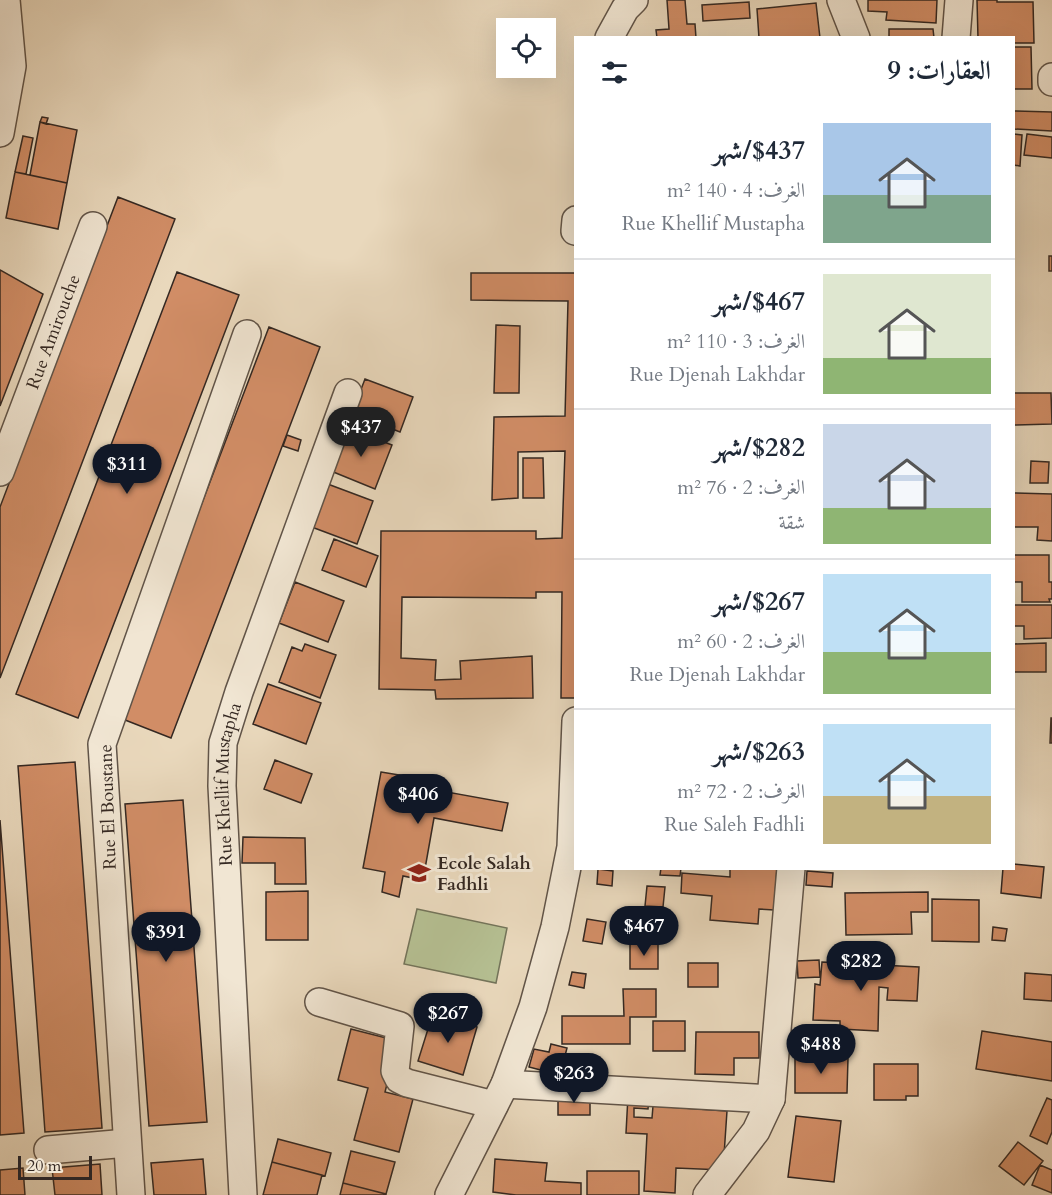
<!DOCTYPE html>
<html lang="ar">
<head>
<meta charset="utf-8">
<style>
	body { margin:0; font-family:Cardo,Amiri,serif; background:#f6f6f7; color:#1f2937; direction:rtl; height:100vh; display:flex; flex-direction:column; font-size:22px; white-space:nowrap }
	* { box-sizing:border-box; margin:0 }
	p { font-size:20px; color:#747a83 }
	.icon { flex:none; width:33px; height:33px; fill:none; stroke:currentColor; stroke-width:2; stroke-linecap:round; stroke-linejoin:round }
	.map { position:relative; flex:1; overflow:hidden; direction:ltr }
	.drawer { position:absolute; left:574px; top:36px; width:441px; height:834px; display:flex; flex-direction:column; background:#fff; border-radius:0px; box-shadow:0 6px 24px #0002; direction:rtl }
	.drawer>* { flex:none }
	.controls { position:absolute; left:496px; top:18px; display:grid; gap:12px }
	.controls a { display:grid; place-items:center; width:60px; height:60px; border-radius:0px; background:#fff; box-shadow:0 6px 24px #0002; font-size:30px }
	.scale { position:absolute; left:18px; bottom:15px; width:74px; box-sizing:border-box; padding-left:6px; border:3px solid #342822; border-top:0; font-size:16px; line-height:21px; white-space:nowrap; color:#342822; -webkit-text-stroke:4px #f1e6d3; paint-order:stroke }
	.price { position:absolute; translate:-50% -51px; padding:0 14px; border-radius:21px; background:#111827; color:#fff; font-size:20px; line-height:39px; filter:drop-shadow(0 2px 3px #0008) }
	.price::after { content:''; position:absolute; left:50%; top:36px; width:18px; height:14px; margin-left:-9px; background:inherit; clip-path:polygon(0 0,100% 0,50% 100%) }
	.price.active { background:#222; color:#fff }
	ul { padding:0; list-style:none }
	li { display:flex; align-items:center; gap:18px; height:150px; padding:0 24px }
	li+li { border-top:2px solid #e0e1e3 }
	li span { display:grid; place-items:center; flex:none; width:168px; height:120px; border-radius:0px; color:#555 }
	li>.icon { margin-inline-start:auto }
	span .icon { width:72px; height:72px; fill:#fffc; stroke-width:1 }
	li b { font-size:26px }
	h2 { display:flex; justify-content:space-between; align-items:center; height:72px; padding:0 24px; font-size:26px }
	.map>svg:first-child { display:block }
</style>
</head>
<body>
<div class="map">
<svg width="1052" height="1195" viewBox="0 0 1052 1195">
	<rect width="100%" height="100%" fill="#e9d8bc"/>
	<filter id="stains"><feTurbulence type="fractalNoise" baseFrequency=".00333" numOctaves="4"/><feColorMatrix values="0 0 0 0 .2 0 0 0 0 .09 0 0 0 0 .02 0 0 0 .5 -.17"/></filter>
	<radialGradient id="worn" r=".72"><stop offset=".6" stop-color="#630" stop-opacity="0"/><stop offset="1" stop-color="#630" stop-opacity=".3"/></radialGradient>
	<path fill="#b5bf92" stroke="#74745a" stroke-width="1.5" d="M417 909 507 928 496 983 404 964Z"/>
	<path fill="#d18d66" stroke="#342822" stroke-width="1.5" d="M667 0H685L687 24H695L696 38H657L656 30 669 29Z
		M868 0H937L936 23 886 20 887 12 868 11Z
		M977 0H997V2H1033L1034 43H1014V38H978Z
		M749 2 750 18 703 21 702 5Z
		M816 3 820 38H759L757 9Z
		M889 29H933L934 38H889Z
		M1014 47H1031L1032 89H1014Z
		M1014 111 1052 112V131L1014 129Z
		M42 117 48 118 46 124 40 122Z
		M40 122 77 130 67 183 30 175Z
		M1014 134 1022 135 1020 166 1014 165Z
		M1027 134 1052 137V158L1024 155Z
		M23 136 33 138 26 174 15 172Z
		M15 172 67 183 58 229 6 218Z
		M118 197 175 219 0 678V507Z
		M1049 256H1052V271H1049Z
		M0 270 43 294 0 406Z
		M177 272 239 295 78 718 16 694Z
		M471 273H576V698H561L562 592H536V598L402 597 401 658 436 660 435 680 461 679 460 661 532 656 533 698 436 699 435 690 379 689 381 531H536V539L562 538 565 451 518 452V498L492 500 494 417 565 416 568 301 471 300Z
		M496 325 520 326 519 393H494Z
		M269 327 320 347 171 738 120 718Z
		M365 379 413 397 400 432 352 413Z
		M1014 393H1051L1052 424 1014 425Z
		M347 428 392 445 375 489 331 471Z
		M287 435 301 440 298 451 283 446Z
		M523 458H543L544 498H523Z
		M1031 461 1049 462 1048 483H1030Z
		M325 483 373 501 357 544 309 526Z
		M1014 493 1052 494V541L1037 540 1038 527H1014Z
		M334 539 378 556 366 587 322 570Z
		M1014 555H1049V582H1052V599H1049L1050 602H1022V582H1014Z
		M295 582 344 601 328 642 279 623Z
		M1014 605H1052V638L1024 639V626H1014Z
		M1046 643V672H1014V644Z
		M305 644 336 655 320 698 279 682 292 647 302 651Z
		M268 684 321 703 306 744 253 724Z
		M1051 718H1052V743H1050Z
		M275 760 312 774 301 803 264 789Z
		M75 762 102 1128 45 1132 18 766Z
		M381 772 442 782 441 791 508 803 502 831 434 818 423 880 403 876 399 897 382 892 385 872 363 868Z
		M183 800 207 1122 149 1126 125 804Z
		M0 820 24 1133 0 1135Z
		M243 837 305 838 306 884H275V863H242Z
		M1014 864 1044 867 1041 898 1001 893 1003 868H1014Z
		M661 868H681L680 876 660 875Z
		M730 868H777L774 910 759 909 758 924 710 920 712 896 681 893 682 873 730 877Z
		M598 869 613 871 612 886 597 884Z
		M807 871 833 873 832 887 806 885Z
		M647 886 665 887 663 907 645 906Z
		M308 891V940H266V892Z
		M928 892V912H911L912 934 846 935 845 893Z
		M932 899 979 900V942L932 941Z
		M587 919 606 922 602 944 583 941Z
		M993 927 1007 929 1005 941 992 940Z
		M630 944H658V969H630Z
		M819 960 820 977 798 978 797 961Z
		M822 962 919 967 917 1001 887 1000 888 988 879 987 878 1031 840 1029V1021L813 1020 815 984 820 985Z
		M688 963H718V987H688Z
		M572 972 586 974 584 988 569 985Z
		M1025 973 1052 975V1001L1024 999Z
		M623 989H656V1017H630V1044H562V1016H624Z
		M433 1013 477 1027 463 1075 418 1061Z
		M653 1021H685V1051H653Z
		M351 1029 398 1041 385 1092 413 1099 399 1152 354 1140 368 1088 338 1080Z
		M982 1031 1052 1042V1081L976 1069Z
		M696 1032H759V1058H734V1075L695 1074Z
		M551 1044 567 1048 560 1075 529 1067 534 1049 549 1052Z
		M795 1058H848L847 1093H795Z
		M874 1064H918V1096H906V1100H874Z
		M558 1094H590V1115H558Z
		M628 1096 649 1097 648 1109 634 1108V1117L652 1118 653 1106 727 1111 723 1170 676 1168 675 1193 644 1191 647 1134 626 1133Z
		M1047 1098 1052 1100V1132L1047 1144 1030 1136Z
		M796 1116 841 1121 834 1182 788 1177Z
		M278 1139 331 1153 325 1176 272 1162Z
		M1018 1142 1043 1161 1024 1185 999 1166Z
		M351 1151 395 1162 386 1194 343 1183Z
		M203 1159 206 1195H154L151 1163Z
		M495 1159 547 1163 545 1181 581 1183V1195H516L493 1192Z
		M272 1162 322 1175 317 1195H263Z
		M100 1164 102 1195H55L52 1168Z
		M1040 1165 1052 1170V1193L1032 1185Z
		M23 1168 25 1195H0V1170Z
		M587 1171H639V1195H587Z
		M343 1183 386 1194V1195H340Z"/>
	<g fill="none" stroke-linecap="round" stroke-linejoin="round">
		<g stroke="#615448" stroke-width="30">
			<g id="minor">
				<path d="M841 0 856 38"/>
				<path d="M609 38 625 9 634 0"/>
				<path d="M956 38 959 0"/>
				<path d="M1052 82V77"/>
				<path d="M0 133 12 66 6 0"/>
				<path d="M575 231 576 220"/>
				<path id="s1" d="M0 472 93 226"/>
				<path d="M319 1002 400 1026 395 1071 399 1079 407 1083 494 1105"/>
				<path d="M505 1084 771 1099"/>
				<path d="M48 1150 127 1143"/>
				<path d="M131 1195 102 744 247 334"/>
				<path id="s2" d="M243 1195 222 786 223 743 239 692 348 393"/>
				<path d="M449 1195 505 1084 533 1007 555 927 571 847 576 721"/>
				<path d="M707 1195 756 1131 771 1099 791 868"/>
			</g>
		</g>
		<use href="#minor" stroke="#f1e6d3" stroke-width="27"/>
	</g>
	<defs>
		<g id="school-bare" transform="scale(1.8)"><path d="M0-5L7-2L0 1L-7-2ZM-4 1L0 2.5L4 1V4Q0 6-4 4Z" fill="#8f2418" stroke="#f1e6d3" stroke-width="2.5" paint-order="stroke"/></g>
	</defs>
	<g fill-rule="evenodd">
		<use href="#school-bare" x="419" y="873"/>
	</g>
	<g text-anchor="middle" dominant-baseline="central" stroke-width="6" stroke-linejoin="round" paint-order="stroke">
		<g font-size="18" fill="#342822" stroke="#f1e6d3">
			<text stroke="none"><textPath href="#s1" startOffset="150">Rue Amirouche</textPath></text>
			<text stroke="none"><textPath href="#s2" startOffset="412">Rue Khellif Mustapha</textPath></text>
			<text transform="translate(108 807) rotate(-92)">Rue El Boustane</text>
		</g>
		<g font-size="18" font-weight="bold" fill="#342822" stroke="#f1e6d3" text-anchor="start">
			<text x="437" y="863">Ecole Salah<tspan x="437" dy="21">Fadhli</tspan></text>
		</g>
	</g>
	<rect width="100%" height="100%" filter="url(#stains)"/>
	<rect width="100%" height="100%" fill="url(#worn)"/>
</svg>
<div class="controls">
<a><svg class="icon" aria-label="locate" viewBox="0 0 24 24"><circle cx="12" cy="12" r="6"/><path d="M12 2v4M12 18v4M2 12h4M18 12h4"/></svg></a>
</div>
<div class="scale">20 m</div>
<b class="price active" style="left:361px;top:458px">$437</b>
<b class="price" style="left:127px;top:495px">$311</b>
<b class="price" style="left:418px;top:825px">$406</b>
<b class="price" style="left:644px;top:957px">$467</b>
<b class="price" style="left:166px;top:963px">$391</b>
<b class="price" style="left:861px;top:992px">$282</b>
<b class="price" style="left:448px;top:1044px">$267</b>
<b class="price" style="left:821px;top:1075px">$488</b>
<b class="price" style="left:574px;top:1104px">$263</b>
<section class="drawer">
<h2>العقارات: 9<svg class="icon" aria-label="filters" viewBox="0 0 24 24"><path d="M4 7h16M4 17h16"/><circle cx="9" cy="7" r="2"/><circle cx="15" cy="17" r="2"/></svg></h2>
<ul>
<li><span style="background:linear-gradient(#a9c7e8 60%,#7fa58c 0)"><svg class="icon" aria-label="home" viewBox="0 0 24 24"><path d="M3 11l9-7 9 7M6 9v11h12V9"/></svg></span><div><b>$437/شهر</b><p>الغرف: 4 · 140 m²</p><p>Rue Khellif Mustapha</p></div></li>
<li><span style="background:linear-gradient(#dfe7d0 70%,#8fb573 0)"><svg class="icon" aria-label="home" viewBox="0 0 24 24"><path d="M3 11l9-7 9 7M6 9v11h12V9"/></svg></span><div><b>$467/شهر</b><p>الغرف: 3 · 110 m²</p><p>Rue Djenah Lakhdar</p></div></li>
<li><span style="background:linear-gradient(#c9d6e8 70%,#8fb573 0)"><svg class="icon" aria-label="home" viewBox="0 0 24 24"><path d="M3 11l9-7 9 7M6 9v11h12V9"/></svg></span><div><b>$282/شهر</b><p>الغرف: 2 · 76 m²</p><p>شقة</p></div></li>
<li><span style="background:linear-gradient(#bfe0f5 65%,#8fb573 0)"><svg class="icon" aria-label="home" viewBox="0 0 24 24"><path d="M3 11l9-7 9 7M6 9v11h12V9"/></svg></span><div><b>$267/شهر</b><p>الغرف: 2 · 60 m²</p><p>Rue Djenah Lakhdar</p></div></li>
<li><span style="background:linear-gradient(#bfe0f5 60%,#c2b280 0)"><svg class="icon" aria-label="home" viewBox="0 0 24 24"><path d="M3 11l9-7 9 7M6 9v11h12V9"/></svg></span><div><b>$263/شهر</b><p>الغرف: 2 · 72 m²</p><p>Rue Saleh Fadhli</p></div></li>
</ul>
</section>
</div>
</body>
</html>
